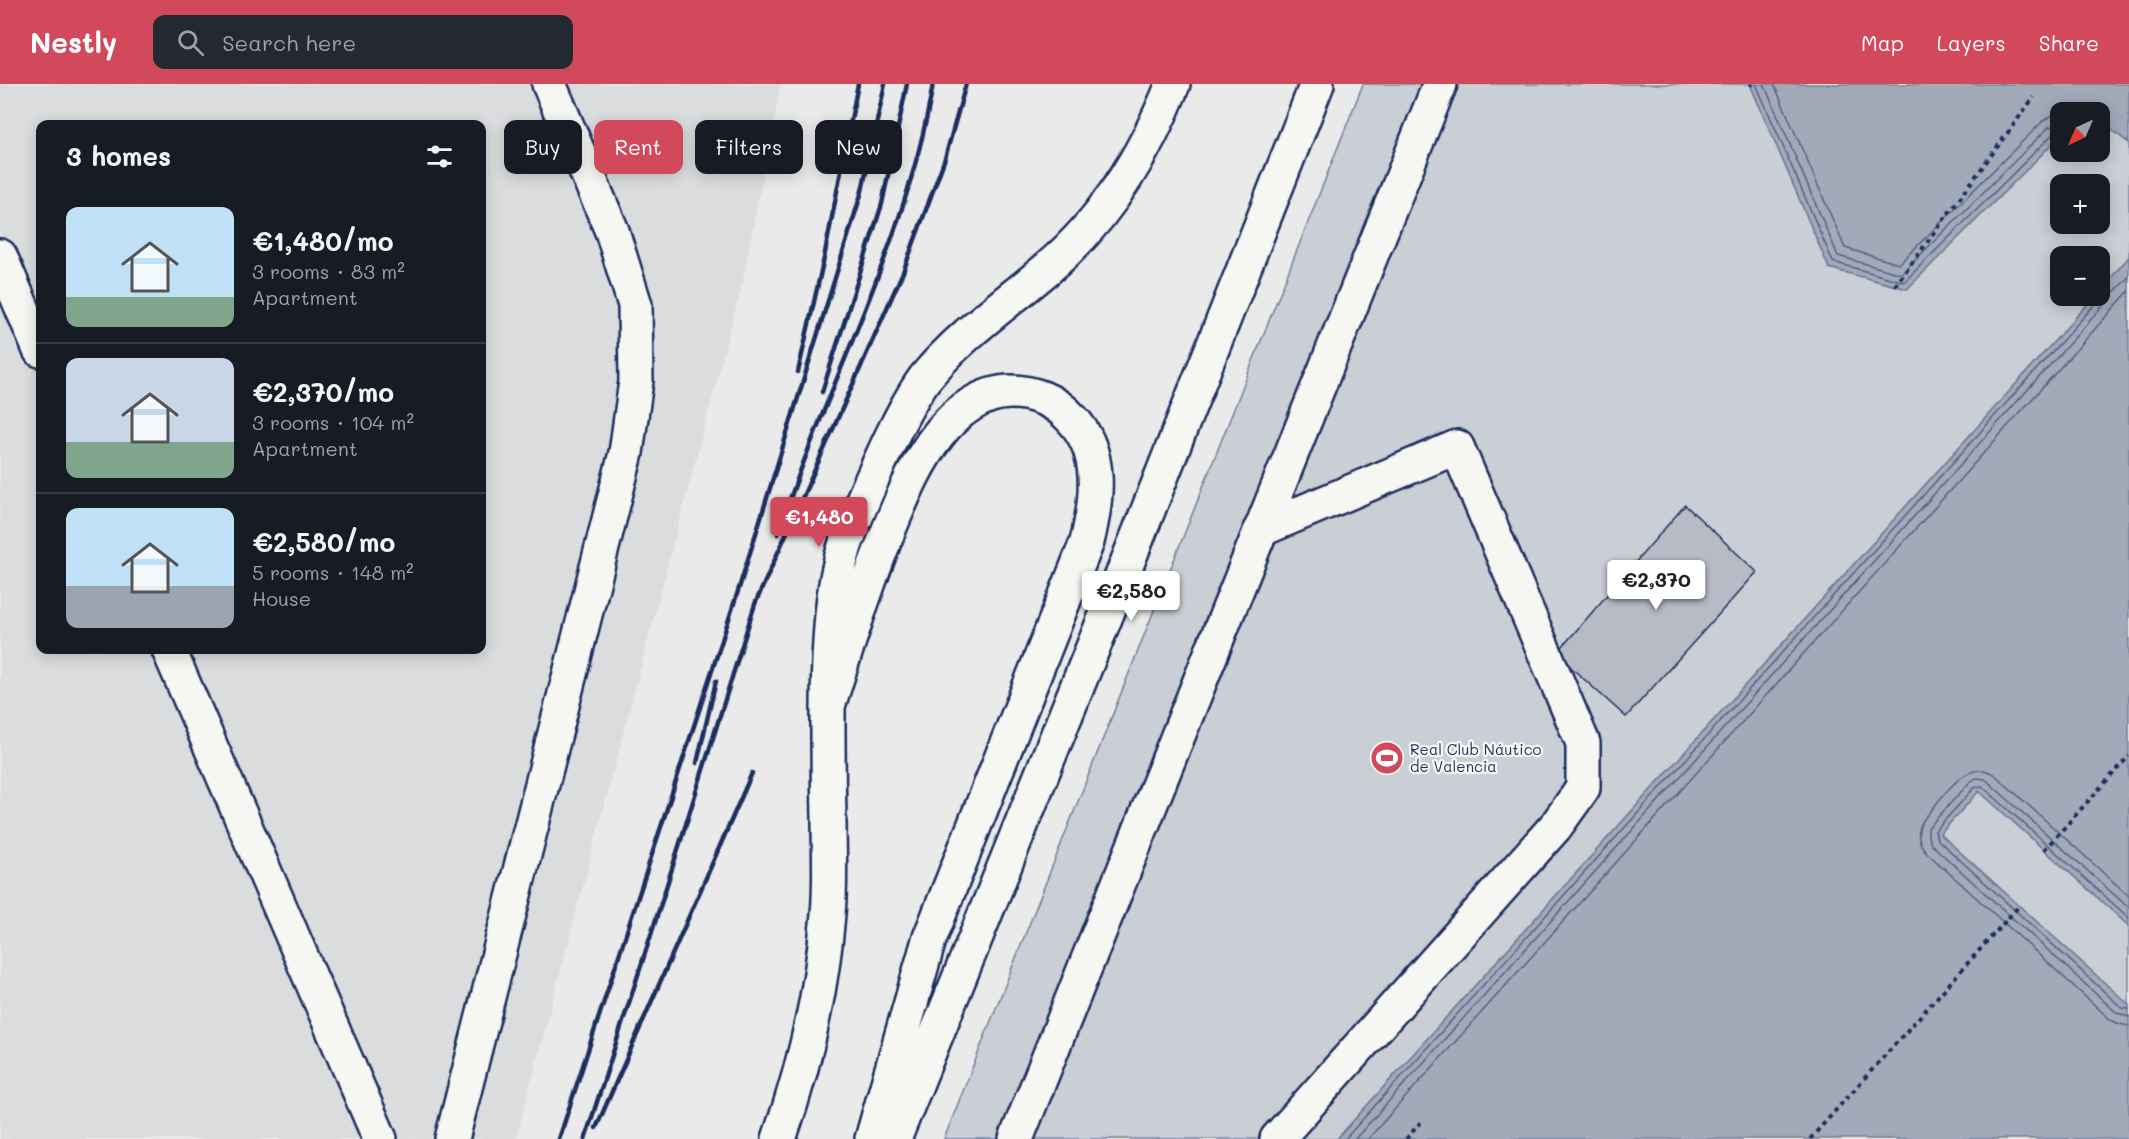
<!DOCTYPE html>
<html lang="en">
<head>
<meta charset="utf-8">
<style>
	body { margin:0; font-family:Mali,sans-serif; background:#242831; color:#f1f3f6; height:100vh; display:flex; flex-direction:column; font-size:22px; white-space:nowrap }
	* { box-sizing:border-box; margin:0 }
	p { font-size:20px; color:#9ea1a6 }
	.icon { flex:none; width:33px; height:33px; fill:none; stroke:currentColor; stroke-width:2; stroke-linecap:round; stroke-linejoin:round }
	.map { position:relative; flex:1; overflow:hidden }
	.drawer { position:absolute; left:36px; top:36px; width:450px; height:534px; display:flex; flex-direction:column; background:#171b24; border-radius:12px; box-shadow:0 3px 15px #0003 }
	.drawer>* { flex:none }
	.hud { position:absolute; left:504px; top:36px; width:570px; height:54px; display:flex; gap:12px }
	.needle { width:39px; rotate:224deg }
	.controls { position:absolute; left:2050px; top:18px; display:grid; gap:12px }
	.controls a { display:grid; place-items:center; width:60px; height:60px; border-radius:12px; background:#171b24; box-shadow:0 3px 15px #0003; font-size:30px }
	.price { position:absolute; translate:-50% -51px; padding:0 14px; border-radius:6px; background:#fff; color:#222; font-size:20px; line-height:39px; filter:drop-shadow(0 2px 3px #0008) }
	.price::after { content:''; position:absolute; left:50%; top:36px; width:18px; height:14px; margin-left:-9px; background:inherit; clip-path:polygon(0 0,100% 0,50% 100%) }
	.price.selected { background:#d1495b; color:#fff }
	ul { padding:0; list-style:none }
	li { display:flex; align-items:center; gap:18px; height:150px; padding:0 30px }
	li+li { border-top:2px solid #363941 }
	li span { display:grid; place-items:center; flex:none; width:168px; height:120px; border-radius:12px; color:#555 }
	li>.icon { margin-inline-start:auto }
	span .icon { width:72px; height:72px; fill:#fffc; stroke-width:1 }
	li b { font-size:26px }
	h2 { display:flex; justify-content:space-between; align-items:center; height:72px; padding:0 30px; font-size:26px }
	.pill { padding:0 21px; border-radius:12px; background:#171b24; box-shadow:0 3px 15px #0003; font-size:21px; line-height:54px }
	.pill.selected { background:#d1495b; color:#fff }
	header { display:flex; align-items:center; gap:36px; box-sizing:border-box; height:84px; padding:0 30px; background:#d1495b; color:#fff }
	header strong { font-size:28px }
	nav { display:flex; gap:33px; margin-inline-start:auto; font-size:21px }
	.search { width:420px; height:54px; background:#242831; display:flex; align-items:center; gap:15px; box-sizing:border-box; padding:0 21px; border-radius:12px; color:#9ea1a6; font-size:22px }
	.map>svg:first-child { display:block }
</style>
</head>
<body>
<header>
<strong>Nestly</strong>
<div class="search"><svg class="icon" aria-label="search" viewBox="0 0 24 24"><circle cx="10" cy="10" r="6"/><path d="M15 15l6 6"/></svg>Search here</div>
<nav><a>Map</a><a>Layers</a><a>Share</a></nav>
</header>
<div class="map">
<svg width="2129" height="1055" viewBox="0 0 2129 1055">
	<rect width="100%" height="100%" fill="#e9eae9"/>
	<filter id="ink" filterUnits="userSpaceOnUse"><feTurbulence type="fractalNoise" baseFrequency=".0167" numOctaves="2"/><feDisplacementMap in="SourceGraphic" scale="12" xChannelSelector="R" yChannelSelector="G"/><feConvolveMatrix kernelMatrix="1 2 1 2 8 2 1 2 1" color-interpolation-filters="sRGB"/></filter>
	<g filter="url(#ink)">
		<path fill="#dadcde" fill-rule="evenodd" d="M0 0H781L742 200 516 1055H0ZM40 40H482V566H40Z"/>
		<path fill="#caced5" stroke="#727e9a" stroke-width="1.5" fill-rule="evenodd" d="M1363 0H1750L1829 184 1907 205 2061 51V68H2100V37L2129 59V173L2100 206V172H2061V212H2095L1337 1055H944ZM2061 100H2100V140H2061Z
			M1979 707 2129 842V921L1940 750Z"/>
		<path fill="#a2aaba" stroke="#6c7995" stroke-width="1.5" d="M1750 0H2129V59L2100 37V28H2061V51L1907 205 1829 184Z
			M2129 173V842L1979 707 1940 750 2129 921V1055H1337L2095 212H2100V206Z"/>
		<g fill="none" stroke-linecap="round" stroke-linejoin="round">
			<path stroke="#516083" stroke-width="1.5" d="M1756 0 1833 178 1904 198 2054 49 2061 47
				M1764 0 1838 172 1901 190 2049 43 2061 40
				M1774 0 1845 164 1899 180 2043 37 2051 32 2061 31
				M2129 812 1995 691C1967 671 1941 716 1924 735 1916 746 1917 757 1926 768L2111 936 2119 940 2129 942
				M2129 824 1985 695 1976 694 1970 698 1928 744V753L1932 761 2117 929 2129 933
				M2129 834 1982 702 1974 704 1935 747 1937 755 2122 924 2129 925
				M1345 1055 2097 218 2099 212
				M1355 1055 2102 223 2106 216 2129 193
				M1368 1055 2129 207"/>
		</g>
		<path fill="#b6bbc6" stroke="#1b2f5e" stroke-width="1.5" d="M1685 421 1757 488 1626 633 1556 570Z"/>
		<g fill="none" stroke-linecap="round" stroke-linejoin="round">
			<g stroke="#1b2f5e" stroke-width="38">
				<path id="minor" d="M0 172 40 266
					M1260 446 1457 363 1583 659V704L1556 742 1277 1055
					M169 566 380 1055
					M828 622C848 560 867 498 892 438 905 407 918 376 939 350 956 328 982 308 1011 308 1033 308 1056 317 1071 334 1104 367 1097 417 1087 458L929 856 872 1055
					M452 1055 626 369 636 297 635 221 612 147 549 0
					M779 1055C804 984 822 906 828 830 831 799 829 767 829 735 828 682 827 629 829 576 831 534 834 487 850 448 862 416 876 386 890 356 900 335 911 313 925 294 961 250 1006 220 1048 184 1106 135 1145 70 1173 0
					M894 1055 1122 492 1317 0
					M1016 1055 1440 0"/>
			</g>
			<path stroke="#1b2f5e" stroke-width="4" stroke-dasharray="4.5 4.5" stroke-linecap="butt" d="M1750 1 1752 0
				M1895 202 2034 13
				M2044 766 2129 672
				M1406 1055 1421 1038
				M1810 1055 2019 822"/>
			<use href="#minor" stroke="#f6f6f2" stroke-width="33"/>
			<path stroke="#1b2f5e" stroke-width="4.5" d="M798 288 824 174 858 0
				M822 308 882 120 907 0
				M778 450C827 299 907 158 933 0
				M697 679 716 597
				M596 1044 752 689
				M559 1055 740 501 862 107 885 0
				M585 1055 659 826 755 520 903 188 945 74 966 0"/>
		</g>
	</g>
	<defs>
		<g id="stadium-disc" transform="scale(1.725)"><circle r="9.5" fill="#d1495b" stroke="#f6f6f2"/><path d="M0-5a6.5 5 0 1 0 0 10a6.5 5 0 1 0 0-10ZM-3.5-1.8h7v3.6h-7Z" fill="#fff"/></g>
	</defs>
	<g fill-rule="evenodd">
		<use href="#stadium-disc" x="1387" y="674"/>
	</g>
	<g text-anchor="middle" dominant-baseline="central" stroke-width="4.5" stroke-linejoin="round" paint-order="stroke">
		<g font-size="15" fill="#1b2f5e" stroke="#f6f6f2" text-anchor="start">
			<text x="1410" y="665">Real Club Náutico<tspan x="1410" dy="17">de Valencia</tspan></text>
		</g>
	</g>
</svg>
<div class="controls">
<a><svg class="needle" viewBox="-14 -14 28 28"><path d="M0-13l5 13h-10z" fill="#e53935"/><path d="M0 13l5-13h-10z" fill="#9ea1a6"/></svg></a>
<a>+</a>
<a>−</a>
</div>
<b class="price selected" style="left:819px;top:464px">€1,480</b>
<b class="price" style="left:1656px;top:527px">€2,370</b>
<b class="price" style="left:1131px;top:538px">€2,580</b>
<div class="hud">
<a class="pill">Buy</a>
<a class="pill selected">Rent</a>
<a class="pill">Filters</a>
<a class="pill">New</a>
</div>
<section class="drawer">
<h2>3 homes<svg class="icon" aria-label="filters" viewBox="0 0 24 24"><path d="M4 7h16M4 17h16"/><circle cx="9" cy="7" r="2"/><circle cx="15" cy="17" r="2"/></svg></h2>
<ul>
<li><span style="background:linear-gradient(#bfe0f5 75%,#7fa58c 0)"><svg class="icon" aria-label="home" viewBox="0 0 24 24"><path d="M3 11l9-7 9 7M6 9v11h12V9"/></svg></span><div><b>€1,480/mo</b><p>3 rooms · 83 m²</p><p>Apartment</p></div></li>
<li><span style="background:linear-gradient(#c9d6e8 70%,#7fa58c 0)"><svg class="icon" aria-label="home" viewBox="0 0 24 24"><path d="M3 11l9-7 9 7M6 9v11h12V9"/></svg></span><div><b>€2,370/mo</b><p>3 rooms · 104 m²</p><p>Apartment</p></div></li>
<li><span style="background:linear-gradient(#bfe0f5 65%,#9aa5b1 0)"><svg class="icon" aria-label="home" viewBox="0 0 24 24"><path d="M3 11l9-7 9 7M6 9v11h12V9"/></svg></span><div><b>€2,580/mo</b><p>5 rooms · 148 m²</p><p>House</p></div></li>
</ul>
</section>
</div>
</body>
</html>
